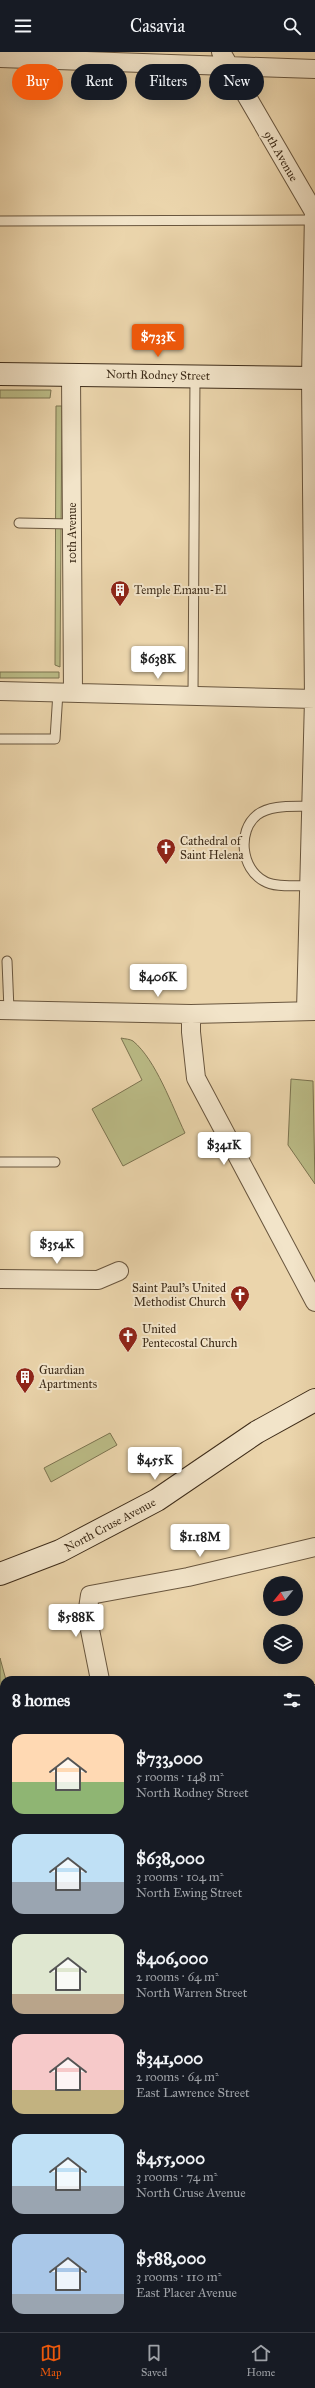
<!DOCTYPE html>
<html lang="en">
<head>
<meta charset="utf-8">
<style>
	body { margin:0; font-family:"IM FELL Great Primer",serif; background:#242831; color:#f1f3f6; height:100vh; display:flex; flex-direction:column; font-size:15px; white-space:nowrap }
	* { box-sizing:border-box; margin:0 }
	p { font-size:13px; color:#9ea1a6 }
	.icon { flex:none; width:22px; height:22px; fill:none; stroke:currentColor; stroke-width:2; stroke-linecap:round; stroke-linejoin:round }
	.map { position:relative; flex:1; overflow:hidden }
	.side { position:absolute; left:0px; top:1624px; width:315px; height:656px; display:flex; flex-direction:column; background:#171b24; border-radius:12px 12px 0 0; box-shadow:0 4px 16px #0002 }
	.side>* { flex:none }
	.hud { position:absolute; left:12px; top:12px; width:291px; height:36px; display:flex; gap:8px }
	.needle { width:26px; rotate:240deg }
	.buttons { position:absolute; left:263px; top:1524px; display:grid; gap:8px }
	.buttons a { display:grid; place-items:center; width:40px; height:40px; border-radius:50%; background:#171b24; box-shadow:0 4px 16px #0002; font-size:20px }
	.price { position:absolute; translate:-50% -34px; padding:0 9px; border-radius:4px; background:#fff; color:#222; font-size:13px; line-height:26px; filter:drop-shadow(0 1px 2px #0008) }
	.price::after { content:''; position:absolute; left:50%; top:24px; width:12px; height:9px; margin-left:-6px; background:inherit; clip-path:polygon(0 0,100% 0,50% 100%) }
	.price.on { background:#ea580c; color:#fff }
	ul { padding:0; list-style:none }
	li { display:flex; align-items:center; gap:12px; height:100px; padding:0 12px }
	li span { display:grid; place-items:center; flex:none; width:112px; height:80px; border-radius:12px; color:#555 }
	li>.icon { margin-inline-start:auto }
	span .icon { width:48px; height:48px; fill:#fffc; stroke-width:1 }
	li b { font-size:17px }
	h2 { display:flex; justify-content:space-between; align-items:center; height:48px; padding:0 12px; font-size:17px }
	.tag { padding:0 14px; border-radius:18px; background:#171b24; box-shadow:0 4px 16px #0002; font-size:14px; line-height:36px }
	.tag.on { background:#ea580c; color:#fff }
	header { display:flex; justify-content:space-between; align-items:center; height:52px; padding:0 12px; background:#171b24; font-size:18px; font-weight:600 }
	.menu { display:flex; justify-content:space-around; align-items:center; height:56px; border-top:1px solid #363941; background:#171b24; font-size:11px; color:#9ea1a6 }
	.menu a { display:grid; justify-items:center; gap:2px }
	.menu .on { color:#ea580c }
	.map>svg:first-child { display:block }
</style>
</head>
<body>
<header><svg class="icon" aria-label="menu" viewBox="0 0 24 24"><path d="M4 6h16M4 12h16M4 18h16"/></svg>Casavia<svg class="icon" aria-label="search" viewBox="0 0 24 24"><circle cx="10" cy="10" r="6"/><path d="M15 15l6 6"/></svg></header>
<div class="map">
<svg width="315" height="2280" viewBox="0 0 315 2280">
	<rect width="100%" height="100%" fill="#ebd5ac"/>
	<filter id="stains"><feTurbulence type="fractalNoise" baseFrequency=".005" numOctaves="4"/><feColorMatrix values="0 0 0 0 .2 0 0 0 0 .09 0 0 0 0 .02 0 0 0 .5 -.17"/></filter>
	<radialGradient id="worn" r=".72"><stop offset=".6" stop-color="#630" stop-opacity="0"/><stop offset="1" stop-color="#630" stop-opacity=".3"/></radialGradient>
	<path fill="#bbbc87" stroke="#7c7450" d="M0 338H51L50 346H0Z
		M56 354H62L60 615 55 613Z
		M0 620H59V626H0Z
		M121 986C125 987 130 987 133 989 156 1008 172 1054 185 1081L123 1114 92 1057 142 1028Z
		M291 1027 313 1029 315 1132 288 1093Z
		M110 1381 117 1393 51 1430 44 1416Z
		M0 1606 6 1628H4V1681L0 1682Z
		M0 2017 4 2030V2111L0 2112Z
		M4 2163V2276H70L72 2280H0V2165Z"/>
	<g fill="none" stroke-linecap="round" stroke-linejoin="round">
		<g stroke="#69563e" stroke-width="11">
			<path id="lane" d="M0 169 314 168
				M19 471 72 472
				M193 643 195 324
				M0 687H55L58 640
				M309 834C296 833 275 836 264 829 241 817 237 779 257 763 271 752 295 755 311 754
				M7 909 9 958
				M0 1110H55
				M311 1802 315 1800
				M0 1897 4 1896
				M311 2074 315 2072
				M311 2116 315 2122
				M311 2132 315 2129
				M311 2179 315 2177"/>
		</g>
		<g stroke="#69563e" stroke-width="20">
			<path id="street" d="M221 0 314 160 311 326 314 647 306 959
				M0 6 315 17
				M71 322 73 641
				M0 639 315 647
				M0 958 191 962 315 959
				M191 962V980L196 1026 315 1250
				M0 1227 98 1228 119 1219
				M100 1628 87 1563 90 1543 188 1525 315 1495"/>
		</g>
		<g stroke="#3e2c19" stroke-width="24">
			<path id="secondary" d="M0 322 315 326
				M0 1522 60 1499 157 1448 257 1380 315 1348
				M311 1645 315 1644
				M0 1715H4
				M311 2002 315 2000
				M0 2142 4 2140
				M311 2250 315 2257"/>
		</g>
		<use href="#lane" stroke="#f2e4c9" stroke-width="9"/>
		<use href="#street" stroke="#f2e4c9" stroke-width="18"/>
		<use href="#secondary" stroke="#f2e4c9" stroke-width="22"/>
	</g>
	<defs>
		<g id="building-pin" transform="scale(1)"><path d="M0 17L-7.5 6A9.5 9.5 0 1 1 7.5 6Z" fill="#8f2418" stroke="#f2e4c9"/><path d="M-4-6H4V6H1V3H-1V6H-4ZM-2.5-4.3h1.7v1.8h-1.7ZM.8-4.3h1.7v1.8H.8ZM-2.5-1h1.7V.8h-1.7ZM.8-1h1.7V.8H.8Z" fill="#fff"/></g>
		<g id="church-pin" transform="scale(1)"><path d="M0 17L-7.5 6A9.5 9.5 0 1 1 7.5 6Z" fill="#8f2418" stroke="#f2e4c9"/><path d="M-1.2-6h2.4v3.5h3.3v2.4h-3.3V6h-2.4V-.1h-3.3v-2.4h3.3Z" fill="#fff"/></g>
	</defs>
	<g fill-rule="evenodd">
		<use href="#building-pin" x="120" y="538"/>
		<use href="#church-pin" x="166" y="796"/>
		<use href="#church-pin" x="240" y="1243"/>
		<use href="#church-pin" x="128" y="1284"/>
		<use href="#building-pin" x="25" y="1325"/>
	</g>
	<g text-anchor="middle" dominant-baseline="central" stroke-width="4" stroke-linejoin="round" paint-order="stroke">
		<g font-size="12" fill="#3e2c19" stroke="#f2e4c9">
			<text transform="translate(281 104) rotate(60)">9th Avenue</text>
			<text transform="translate(158 323) rotate(1)">North Rodney Street</text>
			<text transform="translate(72 481) rotate(-90)">10th Avenue</text>
			<text transform="translate(110 1473) rotate(-28)">North Cruse Avenue</text>
		</g>
		<g font-size="12" fill="#3e2c19" stroke="#f2e4c9" text-anchor="start">
			<text x="134" y="538">Temple Emanu-El</text>
			<text x="180" y="789">Cathedral of<tspan x="180" dy="14">Saint Helena</tspan></text>
			<text x="226" y="1236" text-anchor="end">Saint Paul's United<tspan x="226" dy="14">Methodist Church</tspan></text>
			<text x="142" y="1277">United<tspan x="142" dy="14">Pentecostal Church</tspan></text>
			<text x="39" y="1318">Guardian<tspan x="39" dy="14">Apartments</tspan></text>
		</g>
	</g>
	<rect width="100%" height="100%" filter="url(#stains)"/>
	<rect width="100%" height="100%" fill="url(#worn)"/>
</svg>
<div class="buttons">
<a><svg class="needle" viewBox="-14 -14 28 28"><path d="M0-13l5 13h-10z" fill="#e53935"/><path d="M0 13l5-13h-10z" fill="#9ea1a6"/></svg></a>
<a><svg class="icon" aria-label="layers" viewBox="0 0 24 24"><path d="M12 4l9 5-9 5-9-5zM3 14l9 5 9-5"/></svg></a>
</div>
<b class="price on" style="left:158px;top:306px">$733K</b>
<b class="price" style="left:158px;top:628px">$638K</b>
<b class="price" style="left:158px;top:946px">$406K</b>
<b class="price" style="left:224px;top:1114px">$341K</b>
<b class="price" style="left:57px;top:1213px">$354K</b>
<b class="price" style="left:155px;top:1429px">$455K</b>
<b class="price" style="left:200px;top:1506px">$1.18M</b>
<b class="price" style="left:76px;top:1586px">$588K</b>
<div class="hud">
<a class="tag on">Buy</a>
<a class="tag">Rent</a>
<a class="tag">Filters</a>
<a class="tag">New</a>
</div>
<section class="side">
<h2>8 homes<svg class="icon" aria-label="filters" viewBox="0 0 24 24"><path d="M4 7h16M4 17h16"/><circle cx="9" cy="7" r="2"/><circle cx="15" cy="17" r="2"/></svg></h2>
<ul>
<li><span style="background:linear-gradient(#ffd9b3 60%,#8fb573 0)"><svg class="icon" aria-label="home" viewBox="0 0 24 24"><path d="M3 11l9-7 9 7M6 9v11h12V9"/></svg></span><div><b>$733,000</b><p>5 rooms · 148 m²</p><p>North Rodney Street</p></div></li>
<li><span style="background:linear-gradient(#bfe0f5 60%,#9aa5b1 0)"><svg class="icon" aria-label="home" viewBox="0 0 24 24"><path d="M3 11l9-7 9 7M6 9v11h12V9"/></svg></span><div><b>$638,000</b><p>3 rooms · 104 m²</p><p>North Ewing Street</p></div></li>
<li><span style="background:linear-gradient(#dfe7d0 75%,#b9a48a 0)"><svg class="icon" aria-label="home" viewBox="0 0 24 24"><path d="M3 11l9-7 9 7M6 9v11h12V9"/></svg></span><div><b>$406,000</b><p>2 rooms · 64 m²</p><p>North Warren Street</p></div></li>
<li><span style="background:linear-gradient(#f6c9c9 70%,#c2b280 0)"><svg class="icon" aria-label="home" viewBox="0 0 24 24"><path d="M3 11l9-7 9 7M6 9v11h12V9"/></svg></span><div><b>$341,000</b><p>2 rooms · 64 m²</p><p>East Lawrence Street</p></div></li>
<li><span style="background:linear-gradient(#bfe0f5 65%,#9aa5b1 0)"><svg class="icon" aria-label="home" viewBox="0 0 24 24"><path d="M3 11l9-7 9 7M6 9v11h12V9"/></svg></span><div><b>$455,000</b><p>3 rooms · 74 m²</p><p>North Cruse Avenue</p></div></li>
<li><span style="background:linear-gradient(#a9c7e8 75%,#9aa5b1 0)"><svg class="icon" aria-label="home" viewBox="0 0 24 24"><path d="M3 11l9-7 9 7M6 9v11h12V9"/></svg></span><div><b>$588,000</b><p>3 rooms · 110 m²</p><p>East Placer Avenue</p></div></li>
</ul>
</section>
</div>
<nav class="menu">
<a class="on"><svg class="icon" aria-label="map" viewBox="0 0 24 24"><path d="M3 6l6-2 6 2 6-2v14l-6 2-6-2-6 2zM9 4v14M15 6v14"/></svg>Map</a>
<a><svg class="icon" aria-label="saved" viewBox="0 0 24 24"><path d="M7 4h10v16l-5-4-5 4z"/></svg>Saved</a>
<a><svg class="icon" aria-label="home" viewBox="0 0 24 24"><path d="M3 11l9-7 9 7M6 9v11h12V9"/></svg>Home</a>
</nav>
</body>
</html>
